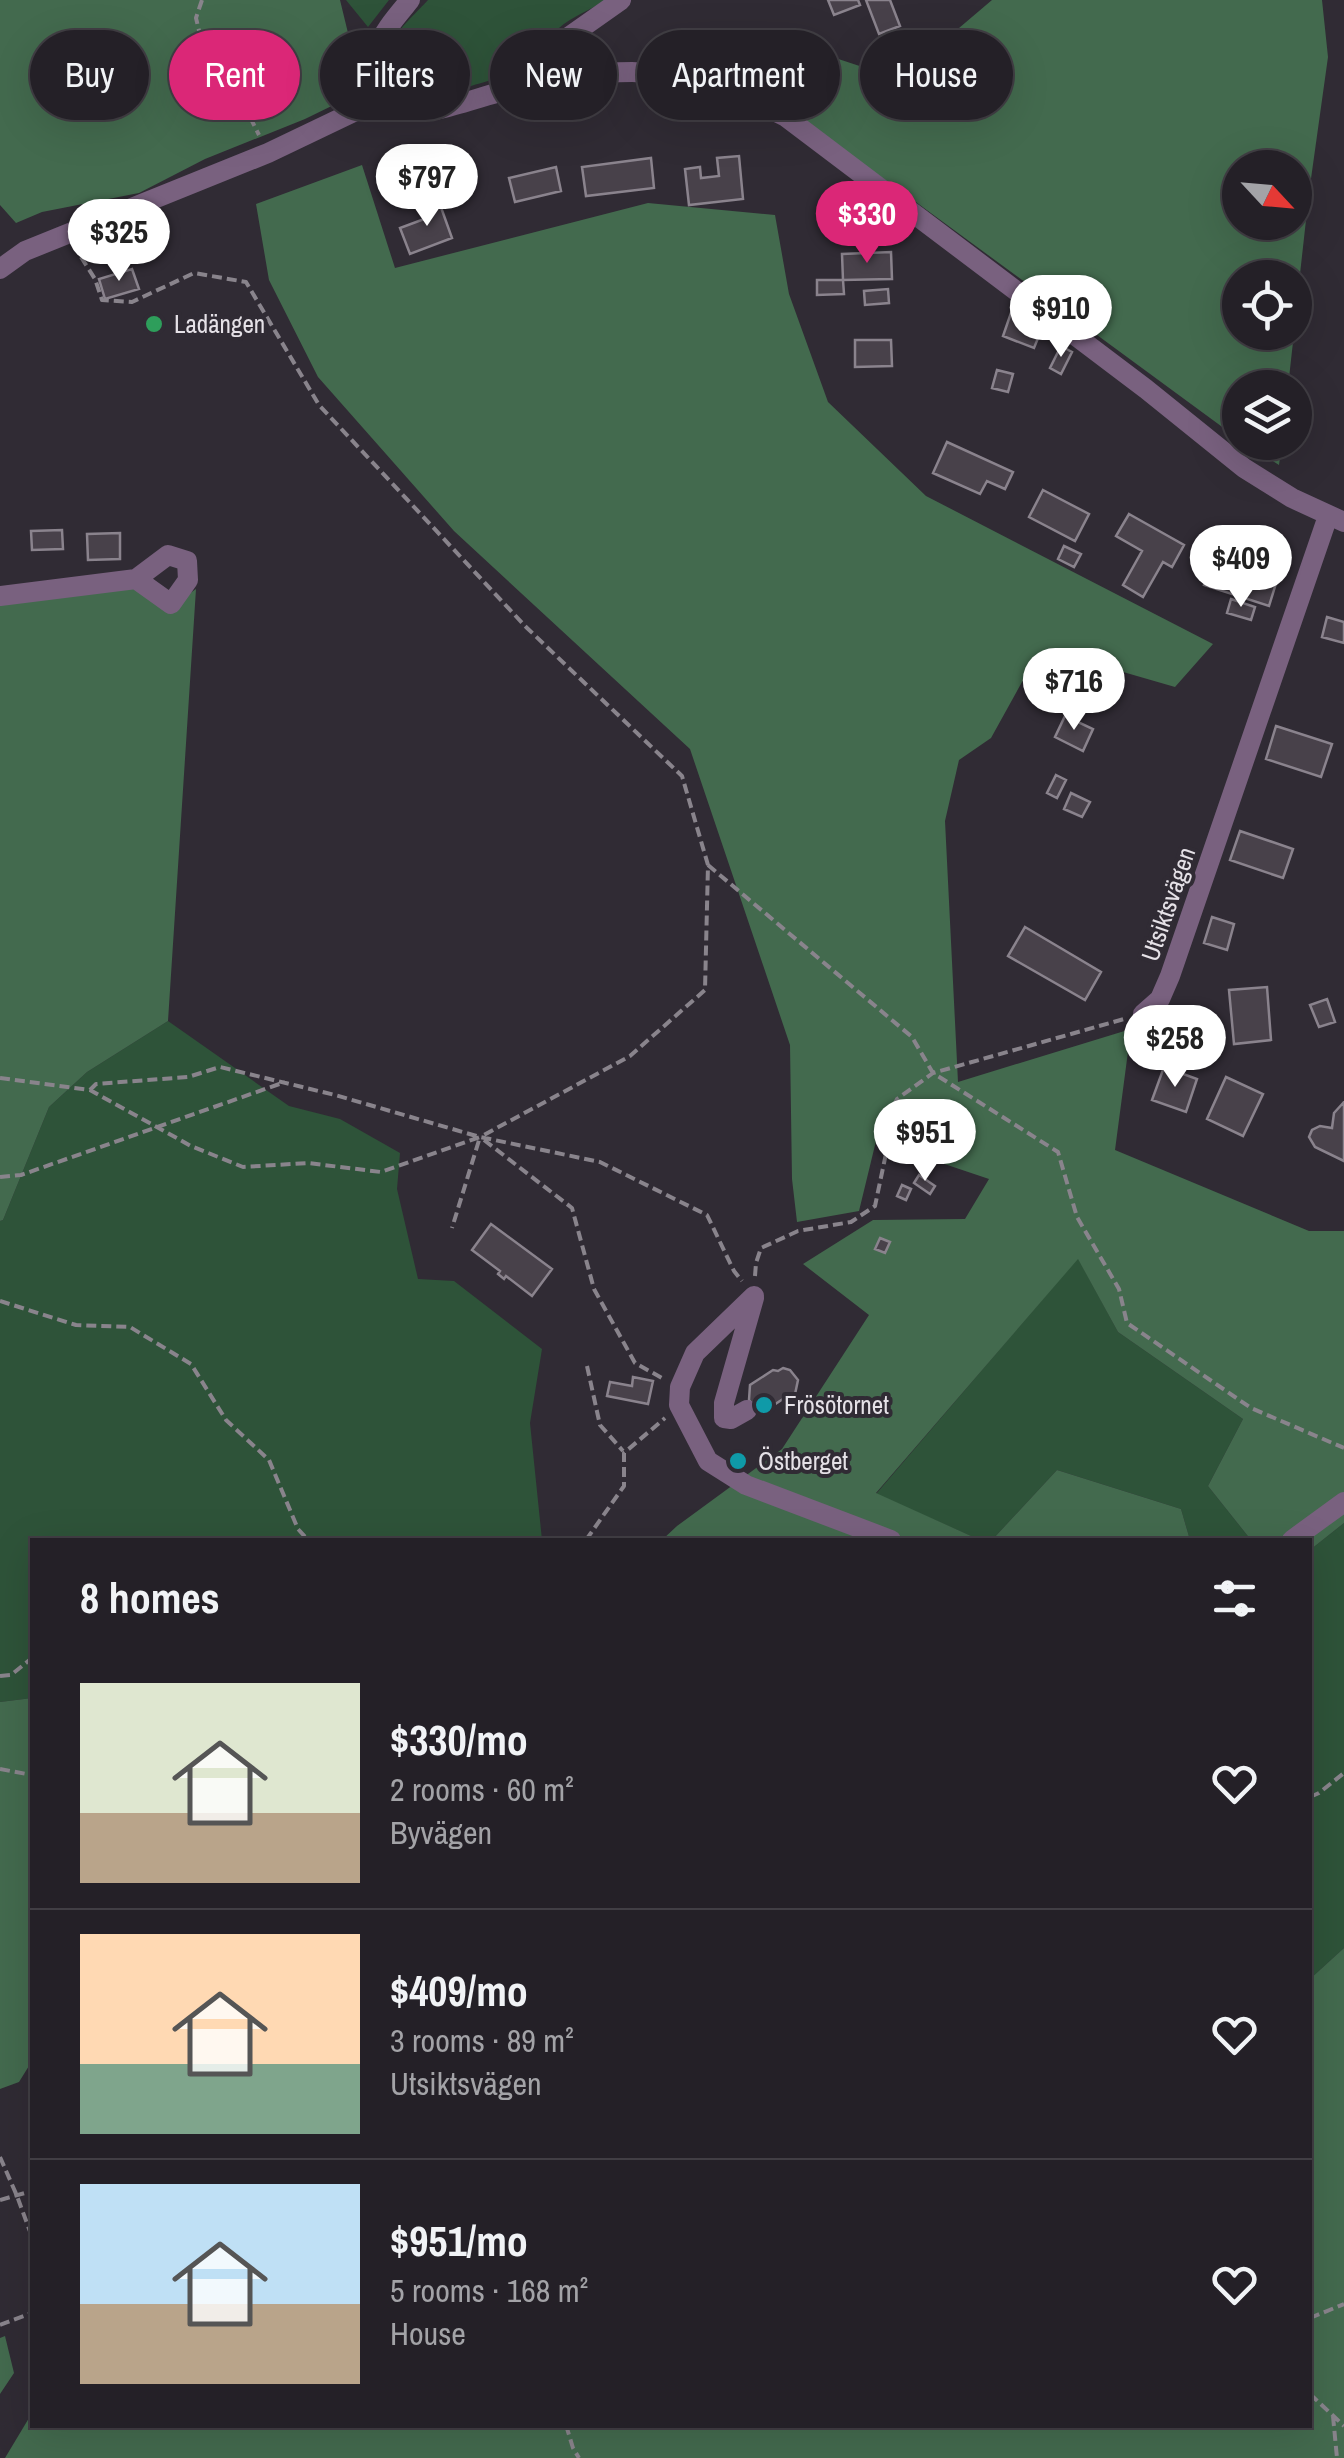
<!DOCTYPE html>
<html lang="en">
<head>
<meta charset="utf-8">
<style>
	body { margin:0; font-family:"Archivo Narrow",sans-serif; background:#2c282f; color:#f1f3f6; height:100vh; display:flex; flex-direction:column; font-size:38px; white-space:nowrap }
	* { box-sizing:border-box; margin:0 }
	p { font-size:32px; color:#a3a3a7 }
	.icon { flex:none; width:55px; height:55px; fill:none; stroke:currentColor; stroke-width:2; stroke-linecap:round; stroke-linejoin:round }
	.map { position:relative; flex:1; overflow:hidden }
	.drawer { position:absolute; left:30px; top:1538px; width:1282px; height:890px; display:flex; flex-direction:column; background:#242027; border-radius:0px; box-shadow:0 10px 40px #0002,0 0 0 2px #413e44 }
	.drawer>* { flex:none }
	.guide { position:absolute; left:30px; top:30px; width:1285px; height:90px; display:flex; gap:20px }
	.needle { width:65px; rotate:116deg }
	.fabs { position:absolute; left:1222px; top:150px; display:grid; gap:20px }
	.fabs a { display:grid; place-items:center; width:90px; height:90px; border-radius:50%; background:#242027; box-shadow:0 10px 40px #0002,0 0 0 2px #413e44; font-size:50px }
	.price { position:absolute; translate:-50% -85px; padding:0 22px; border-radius:35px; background:#fff; color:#222; font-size:32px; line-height:65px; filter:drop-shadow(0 2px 5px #0008) }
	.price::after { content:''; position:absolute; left:50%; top:60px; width:30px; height:22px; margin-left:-15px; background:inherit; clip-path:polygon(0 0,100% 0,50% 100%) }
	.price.active { background:#db2777; color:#fff }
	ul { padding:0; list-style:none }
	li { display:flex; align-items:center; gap:30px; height:250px; padding:0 50px }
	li+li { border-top:2px solid #413e44 }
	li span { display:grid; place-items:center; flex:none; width:280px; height:200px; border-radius:0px; color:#555 }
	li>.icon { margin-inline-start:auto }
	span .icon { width:120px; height:120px; fill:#fffc; stroke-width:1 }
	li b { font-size:42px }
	h2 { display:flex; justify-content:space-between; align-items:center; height:120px; padding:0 50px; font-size:42px }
	.chip { padding:0 35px; border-radius:45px; background:#242027; box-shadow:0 10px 40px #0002,0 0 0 2px #413e44; font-size:35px; line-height:90px }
	.chip.active { background:#db2777; color:#fff }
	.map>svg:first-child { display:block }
</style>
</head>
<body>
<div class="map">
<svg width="1344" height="2458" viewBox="0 0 1344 2458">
	<rect width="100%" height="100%" fill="#302b34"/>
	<path fill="#2e5339" d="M346 0H389L368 27Z
		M428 0H606C592 9 571 17 559 28 545 39 536 57 521 67 507 77 487 81 471 86 443 94 405 115 388 78 374 48 410 20 428 0Z
		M168 1021 289 1106 340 1119 400 1153 397 1189 418 1279 454 1281 542 1349 530 1423 542 1540H32V1698L0 1702V1221L3 1220 49 1107 87 1072Z
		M1078 1258 1118 1332 1243 1419 1208 1486 1251 1540H1190L1181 1509 1057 1470 992 1540H980L876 1494Z
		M1344 1523V1948L1310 1979V1550Z"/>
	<path fill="#436a4e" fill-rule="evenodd" d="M0 0H340L348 33V98L305 119 205 159 139 193 42 212 16 223 0 205Z
		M992 0H1322L1328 57 1309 193 1295 319V278H1240V332L1294 333 1288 387 1240 388V440L909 197 755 89 802 47 899 79ZM1240 168H1295V222H1240Z
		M362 165 395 268 648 203 775 215 789 294 828 402 926 496 1213 644 1175 687 1092 663 1027 673 991 738 959 760 945 821 958 1082 1131 1029 1115 1150 1309 1231H1344V1523L1310 1550V1540H1251L1208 1486 1243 1419 1118 1332 1078 1259 876 1493 980 1540H662L677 1526 782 1449 869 1315 803 1264 873 1220 965 1219 989 1179 876 1141 859 1211 797 1222 792 1179 790 1045 690 749 454 531 318 377 269 280 256 204Z
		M1244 443H1282L1279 465Z
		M134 587 169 608 196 589 168 1021 87 1072 49 1107 3 1220 0 1221V602Z
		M1057 1470 1181 1509 1190 1540H992Z
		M32 1698V2061L19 2082 0 2089V1702Z
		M1344 1948V2458H5L32 2413V2425H1310V1979Z
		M5 2336 14 2373 0 2394V2338Z"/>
	<path fill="#48414a" stroke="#8a838d" stroke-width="2.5" d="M828 0H858L860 5 834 15Z
		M866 0H890L900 26 879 34Z
		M739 156 743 199 689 205 685 169 700 167 701 178 719 176 717 158Z
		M651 158 654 188 586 196 582 167Z
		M556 167 561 191 515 202 509 178Z
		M438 199 452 238 410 254 400 228 427 218 422 205Z
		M891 252 892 279 843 280 842 254Z
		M132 269 139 289 105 299 99 279Z
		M817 280H843L844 294 817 295Z
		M888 289 889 303 865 305 864 291Z
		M1011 313 1043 326 1034 348 1003 336Z
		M855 340H891L892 366 855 367Z
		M1061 346 1072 352 1061 374 1050 368Z
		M997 370 1013 374 1008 392 992 388Z
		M947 442 1013 472 1005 489 987 481 980 494 933 473Z
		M1043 490 1089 514 1075 541 1029 517Z
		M1129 514 1184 545 1172 567 1163 562 1143 597 1123 585 1142 551 1116 536Z
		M62 530 63 549 32 550 31 531Z
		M120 533V559L88 560 87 534Z
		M1064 546 1081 554 1074 567 1058 559Z
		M1213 559 1277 580 1269 606 1204 585Z
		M1231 599 1255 607 1251 620 1227 613Z
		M1327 617 1344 622V643L1322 637Z
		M1065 716 1093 729 1083 751 1055 737Z
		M1276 726 1332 744 1321 777 1266 759Z
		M1056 775 1066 780 1057 798 1047 793Z
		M1071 793 1090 802 1082 817 1064 809Z
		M1240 831 1293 849 1283 878 1230 860Z
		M1212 917 1234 924 1227 950 1204 943Z
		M1025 927 1101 972 1085 1000 1008 956Z
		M1267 987 1271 1040 1234 1044 1229 990Z
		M1327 999 1335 1022 1319 1027 1310 1005Z
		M1164 1067 1197 1079 1186 1112 1152 1100Z
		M1226 1077 1263 1094 1243 1136 1207 1119Z
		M1344 1102V1101V1161L1315 1147 1309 1137 1312 1130 1320 1126 1332 1128 1334 1113Z
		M919 1175 935 1186 930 1194 914 1183Z
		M902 1185 911 1189 906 1200 897 1196Z
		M491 1224 552 1269 532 1296 506 1276 504 1279 498 1274 500 1271 472 1250Z
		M880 1238 890 1242 885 1253 875 1249Z
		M783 1368 790 1370 798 1380 794 1399H783L760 1414 749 1400 750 1385 773 1370 778 1371Z
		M633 1377 653 1381 648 1404 607 1396 610 1382 632 1386Z"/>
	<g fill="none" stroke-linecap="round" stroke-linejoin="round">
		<path stroke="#89848c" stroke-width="4" stroke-dasharray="10 5" stroke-linecap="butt" d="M202 0 196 18 208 68 247 111 259 135
			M81 257 95 279 102 300 132 302 194 273 246 282 319 405 526 627 682 776 708 865 705 990 630 1056 480 1137
			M708 865 912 1037 933 1073 1058 1152 1077 1217 1119 1289 1127 1323 1251 1408 1344 1448
			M0 1078 90 1090 191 1146 243 1167 308 1163 381 1172 480 1137 452 1228
			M90 1090 96 1084 188 1077 220 1067 335 1095 480 1137 600 1162 707 1215 734 1271 742 1281
			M484 1140 572 1208 594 1289 635 1363 662 1378
			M0 1177 21 1175 285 1082
			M755 1276 756 1263 761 1248 798 1231 851 1222 875 1206 888 1144 886 1123 897 1099 933 1073 1124 1019
			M0 1301 76 1325 130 1327 191 1364 226 1420 269 1460 298 1529 308 1540
			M587 1366 600 1425 623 1451
			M586 1540 624 1486V1453L665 1418
			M0 1676 11 1675 32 1658
			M0 1769 32 1775
			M1310 1797 1319 1793 1344 1773
			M0 2157 17 2196 32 2237
			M0 2200 32 2191
			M1310 2318 1344 2304
			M0 2325 32 2313
			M1310 2394 1344 2426
			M1333 2416 1337 2458
			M566 2425 573 2448 579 2458"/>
		<path stroke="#79617f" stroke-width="20" d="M518 86 553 48 621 0
			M385 97C364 52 382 34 410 0
			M0 269 25 251 268 153 385 97C393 102 402 109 412 111 436 115 491 93 517 87 554 78 594 72 632 72 683 73 741 93 786 117L1146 389 1244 468 1292 498 1344 522
			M0 596 136 579 168 555 187 561 188 580 171 604 136 579
			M1143 1014 1160 999 1170 976 1328 516
			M754 1296 695 1353 680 1387 679 1405 708 1461 746 1485 891 1540
			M747 1410 731 1419 724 1418V1403L754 1298
			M1292 1540 1344 1502"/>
	</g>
	<circle fill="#2e9e5b" stroke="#302b34" stroke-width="4" cx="154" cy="324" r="10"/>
	<g fill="#0f9aa8" stroke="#302b34" stroke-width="4">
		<circle cx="764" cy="1405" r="10"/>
		<circle cx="738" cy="1461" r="10"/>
	</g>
	<g text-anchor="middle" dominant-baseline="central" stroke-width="8" stroke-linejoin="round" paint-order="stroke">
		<g font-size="25" fill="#e5e1e7" stroke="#302b34" text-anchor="start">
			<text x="174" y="324">Ladängen</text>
			<text x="784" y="1405">Frösötornet</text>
			<text x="758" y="1461">Östberget</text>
		</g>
		<g font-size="25" fill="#e5e1e7" stroke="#302b34">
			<text transform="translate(1168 904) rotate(-71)">Utsiktsvägen</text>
		</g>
	</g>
</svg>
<div class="fabs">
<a><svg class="needle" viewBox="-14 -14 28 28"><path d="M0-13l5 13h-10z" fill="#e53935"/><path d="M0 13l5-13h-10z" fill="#a3a3a7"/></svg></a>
<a><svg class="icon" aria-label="locate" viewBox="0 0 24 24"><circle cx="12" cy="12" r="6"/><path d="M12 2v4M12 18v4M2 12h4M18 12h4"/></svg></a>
<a><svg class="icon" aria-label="layers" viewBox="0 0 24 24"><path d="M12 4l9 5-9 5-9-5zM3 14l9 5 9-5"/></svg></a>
</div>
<b class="price" style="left:427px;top:229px">$797</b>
<b class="price active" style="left:867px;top:266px">$330</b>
<b class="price" style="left:119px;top:284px">$325</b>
<b class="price" style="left:1061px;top:360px">$910</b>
<b class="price" style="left:1241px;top:610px">$409</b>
<b class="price" style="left:1074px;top:733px">$716</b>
<b class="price" style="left:1175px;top:1090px">$258</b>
<b class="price" style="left:925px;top:1184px">$951</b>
<div class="guide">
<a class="chip">Buy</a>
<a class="chip active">Rent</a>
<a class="chip">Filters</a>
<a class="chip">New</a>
<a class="chip">Apartment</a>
<a class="chip">House</a>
</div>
<section class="drawer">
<h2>8 homes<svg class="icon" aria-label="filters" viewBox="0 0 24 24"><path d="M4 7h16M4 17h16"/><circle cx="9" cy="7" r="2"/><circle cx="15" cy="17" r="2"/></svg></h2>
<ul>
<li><span style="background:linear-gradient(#dfe7d0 65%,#b9a48a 0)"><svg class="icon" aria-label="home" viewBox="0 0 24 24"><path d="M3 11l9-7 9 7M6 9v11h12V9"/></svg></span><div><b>$330/mo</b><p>2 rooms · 60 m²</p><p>Byvägen</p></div><svg class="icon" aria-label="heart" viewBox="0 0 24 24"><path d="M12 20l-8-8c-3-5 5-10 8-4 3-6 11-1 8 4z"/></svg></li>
<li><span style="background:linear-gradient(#ffd9b3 65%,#7fa58c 0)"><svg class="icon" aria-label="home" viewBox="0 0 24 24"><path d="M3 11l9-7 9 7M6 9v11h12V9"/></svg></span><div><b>$409/mo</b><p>3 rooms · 89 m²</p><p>Utsiktsvägen</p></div><svg class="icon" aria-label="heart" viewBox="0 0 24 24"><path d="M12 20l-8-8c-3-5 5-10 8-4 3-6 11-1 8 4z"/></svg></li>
<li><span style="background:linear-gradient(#bfe0f5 60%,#b9a48a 0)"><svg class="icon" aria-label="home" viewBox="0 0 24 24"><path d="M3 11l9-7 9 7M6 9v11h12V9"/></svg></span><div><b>$951/mo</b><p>5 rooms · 168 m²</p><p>House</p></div><svg class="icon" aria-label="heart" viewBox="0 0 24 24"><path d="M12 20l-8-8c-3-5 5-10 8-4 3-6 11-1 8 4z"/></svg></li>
</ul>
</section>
</div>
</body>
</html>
